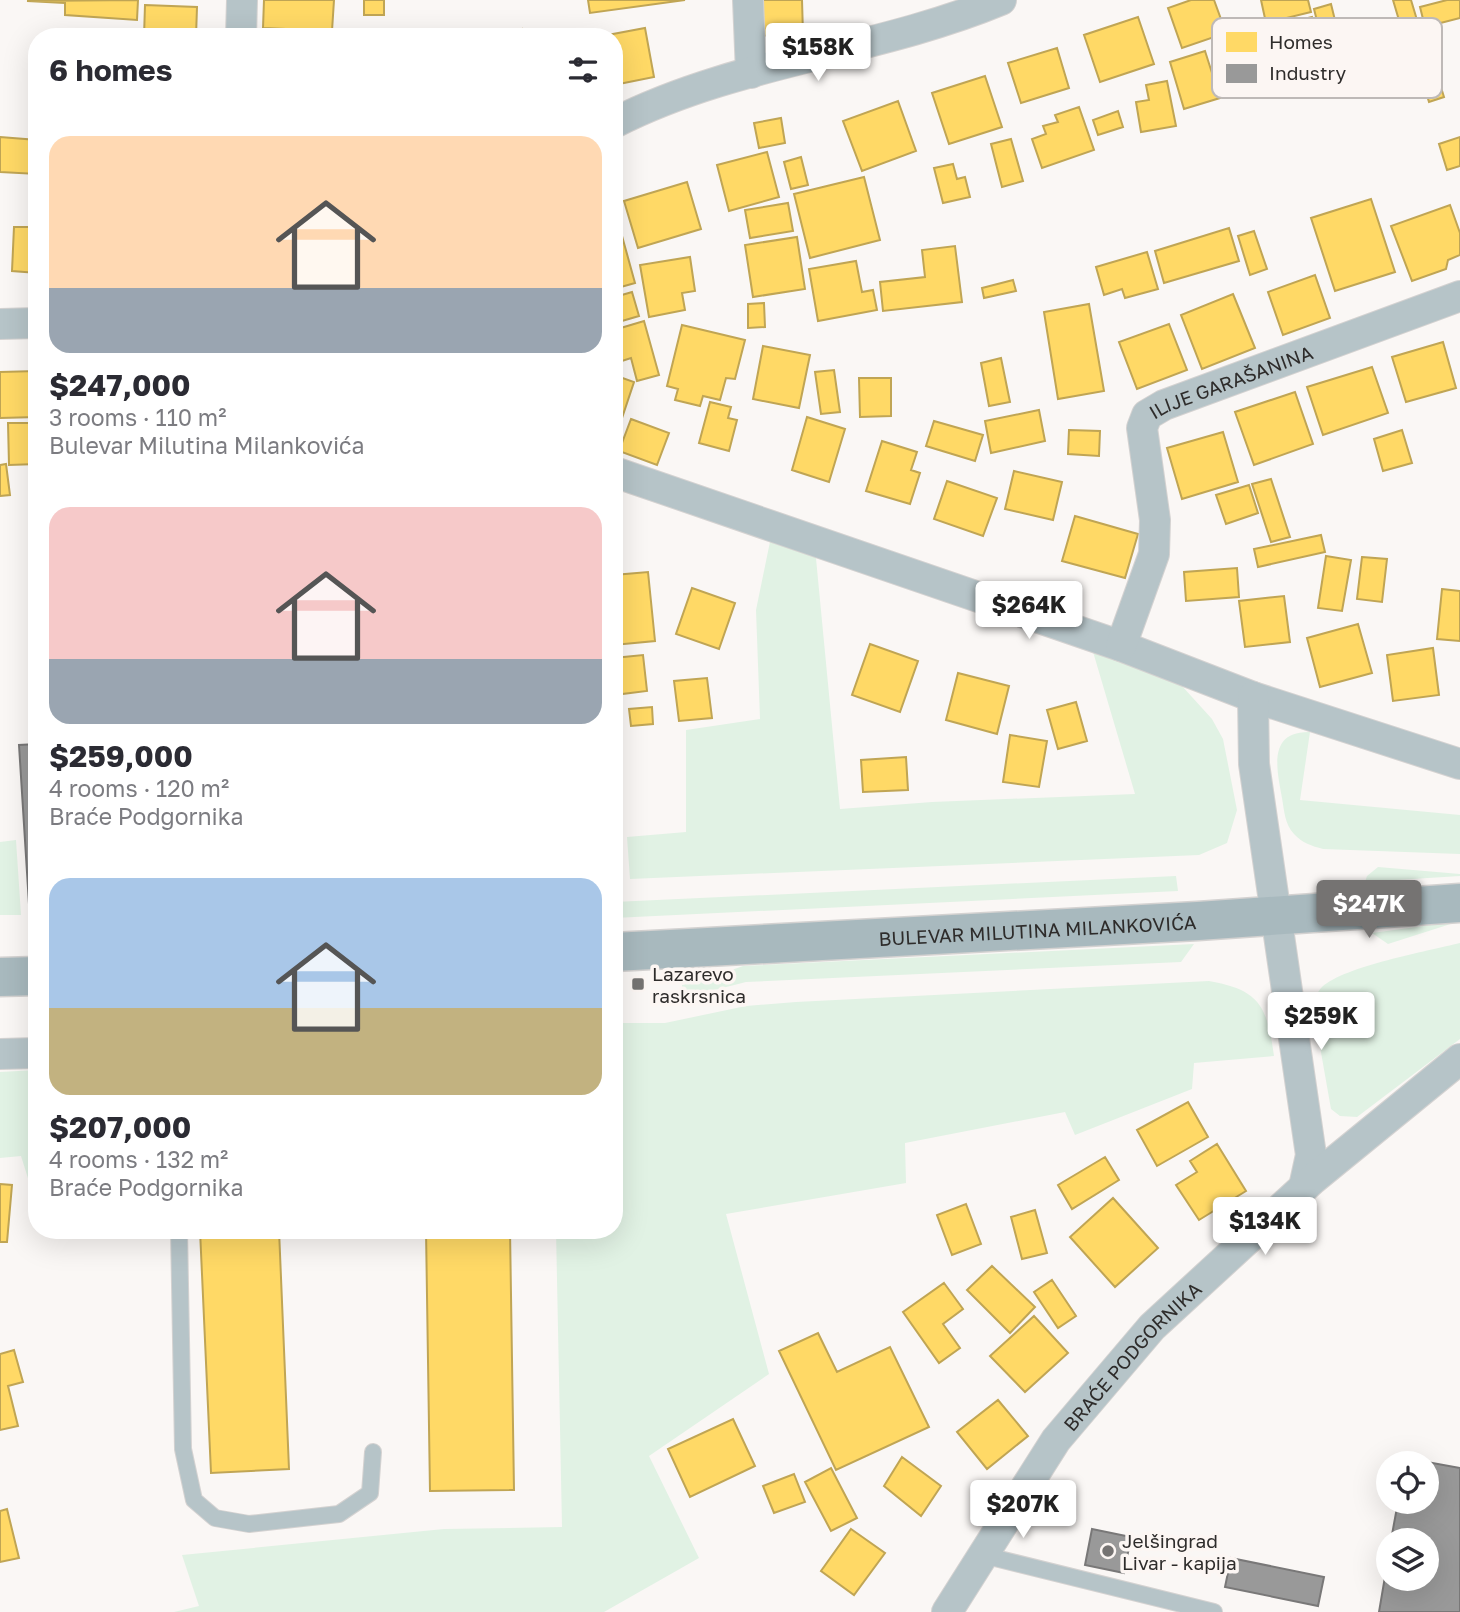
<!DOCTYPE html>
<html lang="en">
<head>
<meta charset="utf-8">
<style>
	body { margin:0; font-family:"Golos Text",sans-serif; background:#f2f2f3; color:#2b2b33; height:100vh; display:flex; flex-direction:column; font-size:26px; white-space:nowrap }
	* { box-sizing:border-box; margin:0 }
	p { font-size:23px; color:#7c7c81 }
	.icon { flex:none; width:38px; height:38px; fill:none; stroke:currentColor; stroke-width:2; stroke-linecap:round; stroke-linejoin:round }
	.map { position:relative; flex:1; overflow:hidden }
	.drawer { position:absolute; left:28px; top:28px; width:595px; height:1211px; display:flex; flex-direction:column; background:#fff; border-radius:28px; box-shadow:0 7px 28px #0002 }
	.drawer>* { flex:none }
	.tools { position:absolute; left:1376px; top:1451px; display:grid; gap:14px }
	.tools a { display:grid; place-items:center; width:63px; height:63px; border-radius:50%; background:#fff; box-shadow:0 7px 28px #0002; font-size:35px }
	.price { position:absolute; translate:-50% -60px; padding:0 16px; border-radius:7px; background:#fff; color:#222; font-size:23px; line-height:46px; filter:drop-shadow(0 2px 4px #0008) }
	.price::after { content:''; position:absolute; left:50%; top:42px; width:21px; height:16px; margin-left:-10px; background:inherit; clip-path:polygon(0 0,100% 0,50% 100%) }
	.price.current { background:#757372; color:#fff }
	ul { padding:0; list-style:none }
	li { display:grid; align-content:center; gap:14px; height:371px; padding:0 21px }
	li span { display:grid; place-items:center; height:217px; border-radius:21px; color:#555 }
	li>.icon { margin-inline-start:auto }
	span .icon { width:126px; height:126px; fill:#fffc; stroke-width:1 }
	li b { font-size:30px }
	h2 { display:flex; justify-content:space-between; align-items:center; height:84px; padding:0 21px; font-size:30px }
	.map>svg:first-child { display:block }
</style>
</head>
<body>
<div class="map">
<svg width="1460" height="1612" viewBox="0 0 1460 1612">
	<rect width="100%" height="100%" fill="#faf7f5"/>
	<path fill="#e1f2e4" d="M772 532 815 548 840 809 932 802 1135 794 1091 645 1182 686 1212 719 1223 739 1237 810 1227 843 1199 855 630 879 627 837 686 832V730L760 719 756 610Z
		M1310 732 1300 800 1460 815V854L1323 849C1312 846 1302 843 1294 834 1285 825 1284 810 1282 798 1277 770 1267 731 1310 732Z
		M16 840 21 915H0V842Z
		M1378 867 1460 874V876L1365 882 1367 876Z
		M1176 876 1178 891 614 918V902Z
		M1460 921 1388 944 1372 933Z
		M1460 943V1039L1357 1117 1340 1116 1331 1109 1313 1007C1315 1000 1316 993 1322 987 1345 966 1428 951 1460 943Z
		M1194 944 1181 962 746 982 683 998 682 985 698 982 743 966Z
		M1209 981C1261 990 1267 1007 1274 1056L1194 1063 1192 1089 1075 1135 1065 1112 905 1143 906 1183 726 1214 769 1374 649 1456 699 1558 604 1612H174L199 1606 182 1555 444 1529 562 1527 556 1230H614V1023H665L746 1006 796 1002Z
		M37 1070V1207L21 1156 0 1158V1072Z"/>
	<path fill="#ffd966" stroke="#c0a554" stroke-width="2" d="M138 0 137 20 65 15V3L27 1Z
		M264 0H334L332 31 263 28Z
		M364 0H384V15H364Z
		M588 0H685L590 13Z
		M754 0H802L803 34 755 36Z
		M1191 0H1214L1226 33 1182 48 1168 8Z
		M1261 0H1308L1311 12 1266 23Z
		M1393 0H1411L1423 40 1388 50 1383 32 1401 27Z
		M1447 0H1460V18L1425 27 1420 7Z
		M1331 4 1345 61 1328 65 1314 9Z
		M145 5 197 7 196 37H144Z
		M1138 17 1154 64 1100 82 1084 35Z
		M1312 17 1328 82 1300 88 1293 58 1304 56 1296 21Z
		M645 28 654 77 614 85V37H597Z
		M522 29 523 37H495L494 34Z
		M1427 42 1444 97 1429 102 1412 47Z
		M1057 48 1069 88 1021 103 1008 63Z
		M1205 51 1220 98 1184 109 1170 62Z
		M985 76 1002 127 949 144 932 93Z
		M1167 81 1176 126 1141 132 1136 102 1149 100 1146 85Z
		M898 101 916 151 862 171 843 121Z
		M1079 107 1094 150 1042 168 1032 139 1046 134 1043 126 1058 122 1055 115Z
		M1118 111 1123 127 1098 135 1093 120Z
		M781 118 785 143 759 148 754 123Z
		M0 137 37 140V174L0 172Z
		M1460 137V166L1447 170 1439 144Z
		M1011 139 1023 181 1002 187 991 144Z
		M767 152 779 197 729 211 717 165Z
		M801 157 808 185 791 189 784 162Z
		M953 164 957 179 965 177 970 197 943 203 934 168Z
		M864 177 880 240 810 258 794 194Z
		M687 182 701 229 638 248 624 201Z
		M1371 199 1395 272 1335 291 1311 218Z
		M788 203 793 231 750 238 745 210Z
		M1450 205 1460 233V255L1448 260 1446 269 1412 281 1391 226Z
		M614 207 635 283 614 289Z
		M14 227H37V273L12 271Z
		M1229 228 1239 261 1164 283 1155 251Z
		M1254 231 1267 269 1250 275 1238 236Z
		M797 237 805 289 753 297 745 245Z
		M955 246 962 302 883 311 880 282 925 277 922 250Z
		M1147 252 1158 289 1125 298 1122 289 1104 295 1096 267Z
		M690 257 695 291 682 293 685 310 649 317 640 265Z
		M856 261 862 292 873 290 877 310 818 321 809 269Z
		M1315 275 1330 318 1283 335 1268 292Z
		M1013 280 1016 291 984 298 982 288Z
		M632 292 639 316 622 321 615 297Z
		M1233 294 1255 348 1202 369 1181 315Z
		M764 303 765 327 748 328V304Z
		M1089 304 1104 391 1058 399 1044 312Z
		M644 321 659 375 637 381 631 358 622 361 614 330Z
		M1169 324 1187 370 1137 389 1119 342Z
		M682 325 745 340 735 379 726 378 720 400 703 396 700 406 675 400 678 389 667 386Z
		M1443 342 1456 388 1406 402 1392 357Z
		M763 346 810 355 799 408 753 399Z
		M1001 358 1010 402 989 406 981 363Z
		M1372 367 1388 413 1323 435 1307 387Z
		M834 370 840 412 821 414 815 372Z
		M37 371V417L0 418V372Z
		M614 375 634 382 621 421 614 419Z
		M859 378H891V416L860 417Z
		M1295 392 1313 444 1254 465 1235 412Z
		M710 402 731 407 728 418 737 420 729 451 699 443Z
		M1039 410 1045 441 991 453 985 421Z
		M807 417 845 429 829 482 792 470Z
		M631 419 669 433 657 465 619 451Z
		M934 421 983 435 975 461 926 446Z
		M8 423H37V464L9 465Z
		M1069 430 1100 431 1099 456 1068 454Z
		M1402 430 1412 463 1383 471 1374 439Z
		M1223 432 1238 482 1182 499 1167 448Z
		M882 441 917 452 911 470 920 473 910 504 866 491Z
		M6 464 10 495 0 496V465Z
		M1014 471 1062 482 1053 520 1005 509Z
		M1271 479 1290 537 1271 542 1252 484Z
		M947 481 997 498 983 536 934 519Z
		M1249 485 1258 513 1226 524 1216 495Z
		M1075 516 1138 534 1125 578 1062 561Z
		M1321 535 1325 552 1258 567 1254 549Z
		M1326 556 1351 560 1342 611 1318 608Z
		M1362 557 1387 559 1382 602 1357 599Z
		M1237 568 1239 597 1186 601 1184 572Z
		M648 572 655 641 614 645V575Z
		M692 588 735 603 719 649 676 634Z
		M1442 589 1460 591V641L1437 639Z
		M1284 596 1290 642 1245 647 1239 601Z
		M1358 624 1372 673 1320 687 1307 638Z
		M870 644 918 661 900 712 852 695Z
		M1433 648 1439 695 1393 701 1387 655Z
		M643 655 647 691 614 695V658Z
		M958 673 1009 686 997 734 946 720Z
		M707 678 712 718 679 721 674 681Z
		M1076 702 1087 741 1058 749 1047 710Z
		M652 707 653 724 631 726 629 709Z
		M1010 735 1047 741 1039 787 1003 782Z
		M906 757 908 790 863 792 861 760Z
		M1188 1102 1208 1137 1157 1166 1137 1130Z
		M1217 1144 1246 1191 1199 1220 1176 1185 1197 1172 1190 1161Z
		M1105 1157 1119 1180 1072 1209 1058 1185Z
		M0 1184 12 1185 7 1242H0Z
		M1113 1198 1158 1248 1115 1287 1070 1237Z
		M966 1204 981 1244 952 1255 937 1215Z
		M1035 1210 1047 1253 1022 1259 1011 1217Z
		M200 1230H279L289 1469 211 1473Z
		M426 1230H510L514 1490 430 1491Z
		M992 1266 1035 1307 1010 1333 967 1290Z
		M1052 1280 1076 1316 1058 1328 1034 1292Z
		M944 1283 963 1309 943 1324 960 1348 939 1363 903 1312Z
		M1034 1316 1068 1353 1025 1392 990 1356Z
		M818 1333 837 1372 890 1347 929 1427 836 1470 779 1351Z
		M14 1350 23 1382 8 1386 18 1426 0 1430V1354Z
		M998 1400 1028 1436 987 1469 957 1432Z
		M733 1419 755 1466 690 1497 668 1449Z
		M902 1457 941 1486 921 1516 884 1486Z
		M831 1468 857 1518 831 1531 805 1482Z
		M794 1474 805 1502 774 1513 763 1486Z
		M7 1509 19 1558 0 1562V1511Z
		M851 1529 885 1553 854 1595 821 1571Z"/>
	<path fill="#999" stroke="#797878" stroke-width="2" d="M37 744V904H29L19 745Z
		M1405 1458 1460 1468V1612H1379L1388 1559V1578H1426V1540H1391L1398 1502H1426V1463H1405Z
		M1092 1529 1131 1537 1124 1573 1085 1565Z
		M1231 1558 1324 1577 1318 1606 1225 1587Z"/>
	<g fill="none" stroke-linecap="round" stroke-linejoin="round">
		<g stroke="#d4d2d1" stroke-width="18">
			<path id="lane" d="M179 1230 183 1449 194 1500 215 1518 249 1524 339 1514 370 1493 373 1452
				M983 1555 1214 1612"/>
		</g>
		<g stroke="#d4d2d1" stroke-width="32">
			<g id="street">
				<path d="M748 0 751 73"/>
				<path d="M241 37 242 0"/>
				<path d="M614 123C735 61 876 52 1001 0"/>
				<path d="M0 324 37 323"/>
				<path d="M614 472 1121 646 1253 697 1460 764"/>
				<path id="s1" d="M1121 646 1154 554 1155 520 1142 428 1147 415 1164 405 1460 296"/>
				<path d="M1253 697 1254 764 1311 1155 1304 1187"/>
				<path d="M0 1054 37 1053"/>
				<path id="s2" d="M947 1612 1056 1440 1152 1327 1313 1179 1460 1059"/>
			</g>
		</g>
		<g stroke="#d4d2d1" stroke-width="41">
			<g id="secondary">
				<path id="s3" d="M614 952 1198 921 1460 903"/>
				<path d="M0 977 37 976"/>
			</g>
		</g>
		<use href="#lane" stroke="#b6c4c8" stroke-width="16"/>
		<use href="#street" stroke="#b6c4c8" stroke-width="30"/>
		<use href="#secondary" stroke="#a8b9be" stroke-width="38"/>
	</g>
	<g fill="#757372" stroke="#fcf6f3" stroke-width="2.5">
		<rect x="631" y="977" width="14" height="14" rx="3.5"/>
		<circle cx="1108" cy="1551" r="7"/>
	</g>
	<g text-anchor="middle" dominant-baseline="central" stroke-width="7" stroke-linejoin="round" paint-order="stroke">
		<g font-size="19" fill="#2e2c2b" stroke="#fcf6f3">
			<text stroke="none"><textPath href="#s1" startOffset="329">ILIJE GARAŠANINA</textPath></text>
			<text stroke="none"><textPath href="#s3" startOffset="424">BULEVAR MILUTINA MILANKOVIĆA</textPath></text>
			<text stroke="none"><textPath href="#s2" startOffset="317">BRAĆE PODGORNIKA</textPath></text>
		</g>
		<g font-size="19" fill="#2e2c2b" stroke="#fcf6f3" text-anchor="start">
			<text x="652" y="973">Lazarevo<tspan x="652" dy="22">raskrsnica</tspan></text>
			<text x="1122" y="1540">Jelšingrad<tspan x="1122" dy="22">Livar - kapija</tspan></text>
		</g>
	</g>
	<rect x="1212" y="18" width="230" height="80" rx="10" fill="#fcf6f3" stroke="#beb9b7" stroke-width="2"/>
	<rect x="1226" y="32" width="31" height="20" fill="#ffd966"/>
	<rect x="1226" y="64" width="31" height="19" fill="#999"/>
	<g font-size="19" fill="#2e2c2b">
		<text x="1269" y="49">Homes</text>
		<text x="1269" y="80">Industry</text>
	</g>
</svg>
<div class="tools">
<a><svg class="icon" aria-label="locate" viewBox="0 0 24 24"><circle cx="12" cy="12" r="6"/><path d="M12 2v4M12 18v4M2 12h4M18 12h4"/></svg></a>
<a><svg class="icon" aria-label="layers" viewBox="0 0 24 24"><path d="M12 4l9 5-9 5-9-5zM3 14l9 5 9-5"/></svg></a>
</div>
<b class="price" style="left:818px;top:83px">$158K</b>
<b class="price" style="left:1029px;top:641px">$264K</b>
<b class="price current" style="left:1369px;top:940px">$247K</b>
<b class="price" style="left:1321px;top:1052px">$259K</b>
<b class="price" style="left:1265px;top:1257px">$134K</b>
<b class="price" style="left:1023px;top:1540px">$207K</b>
<section class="drawer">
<h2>6 homes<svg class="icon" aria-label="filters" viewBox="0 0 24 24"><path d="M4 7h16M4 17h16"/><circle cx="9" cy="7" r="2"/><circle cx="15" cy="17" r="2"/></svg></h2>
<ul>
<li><span style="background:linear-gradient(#ffd9b3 70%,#9aa5b1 0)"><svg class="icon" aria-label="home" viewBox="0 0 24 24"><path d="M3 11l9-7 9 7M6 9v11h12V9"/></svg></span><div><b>$247,000</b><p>3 rooms · 110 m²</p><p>Bulevar Milutina Milankovića</p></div></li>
<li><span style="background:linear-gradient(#f6c9c9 70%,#9aa5b1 0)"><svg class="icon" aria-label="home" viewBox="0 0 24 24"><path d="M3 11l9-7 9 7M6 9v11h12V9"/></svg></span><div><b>$259,000</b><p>4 rooms · 120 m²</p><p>Braće Podgornika</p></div></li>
<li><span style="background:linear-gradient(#a9c7e8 60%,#c2b280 0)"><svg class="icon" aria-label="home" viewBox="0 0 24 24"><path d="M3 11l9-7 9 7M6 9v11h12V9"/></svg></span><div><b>$207,000</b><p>4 rooms · 132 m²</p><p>Braće Podgornika</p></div></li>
</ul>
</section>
</div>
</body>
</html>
